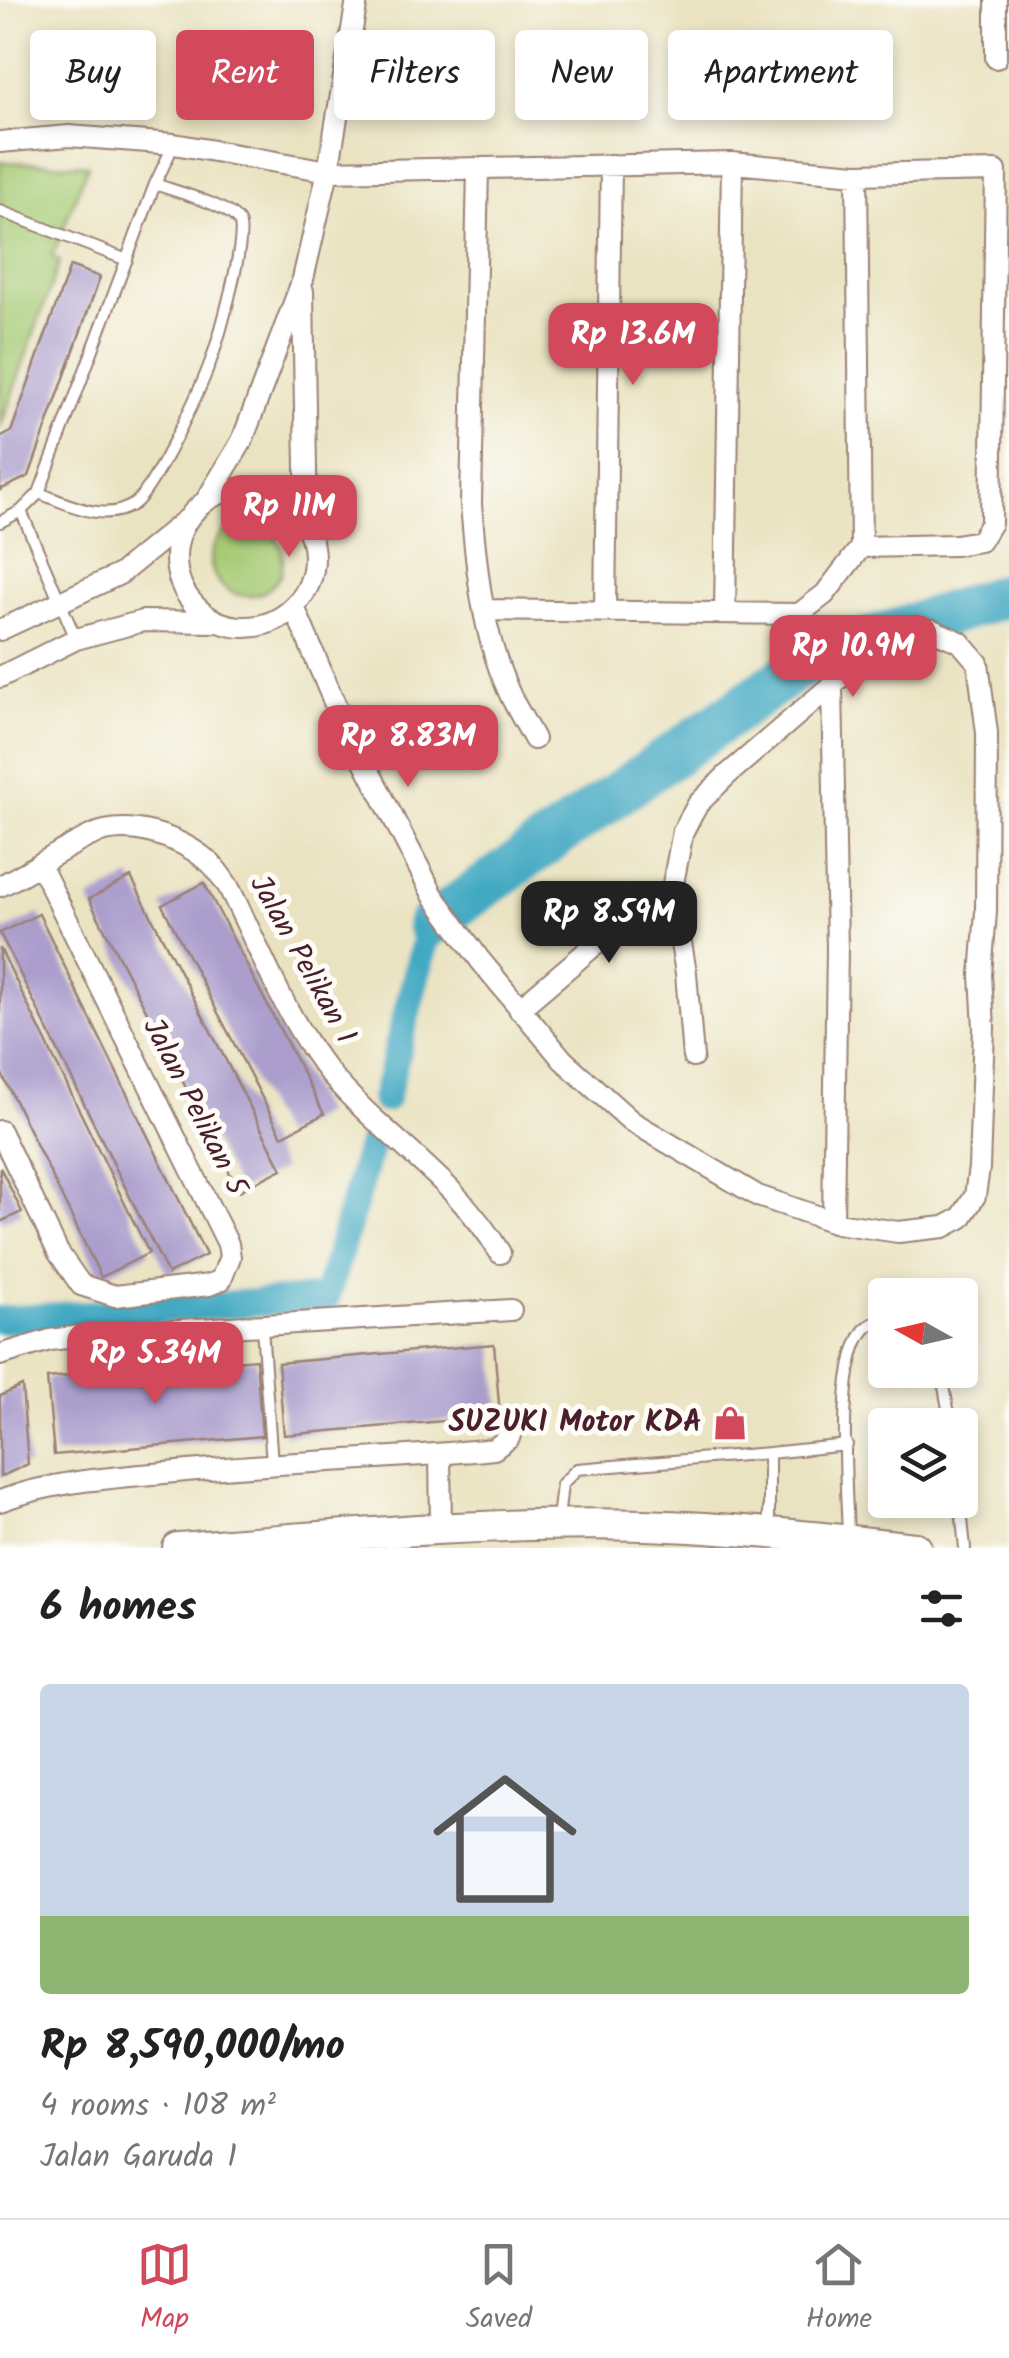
<!DOCTYPE html>
<html lang="en">
<head>
<meta charset="utf-8">
<style>
	body { margin:0; font-family:Kalam,sans-serif; background:#f2f2f2; color:#222; height:100vh; display:flex; flex-direction:column; font-size:38px; white-space:nowrap }
	* { box-sizing:border-box; margin:0 }
	p { font-size:32px; color:#767676 }
	.icon { flex:none; width:55px; height:55px; fill:none; stroke:currentColor; stroke-width:2; stroke-linecap:round; stroke-linejoin:round }
	.map { position:relative; height:1548px; overflow:hidden }
	.details { display:flex; flex-direction:column; background:#fff; flex:1 }
	.details>* { flex:none }
	.top-card { position:absolute; left:30px; top:30px; width:950px; height:90px; display:flex; gap:20px }
	.needle { width:65px; rotate:278deg }
	.tools { position:absolute; left:868px; top:1278px; display:grid; gap:20px }
	.tools a { display:grid; place-items:center; width:110px; height:110px; border-radius:10px; background:#fff; box-shadow:0 5px 15px #0003; font-size:50px }
	.price { position:absolute; translate:-50% -85px; padding:0 22px; border-radius:20px; background:#d1495b; color:#fff; font-size:32px; line-height:65px; filter:drop-shadow(0 2px 5px #0008) }
	.price::after { content:''; position:absolute; left:50%; top:60px; width:30px; height:22px; margin-left:-15px; background:inherit; clip-path:polygon(0 0,100% 0,50% 100%) }
	.price.selected { background:#222; color:#fff }
	ul { padding:0; list-style:none }
	li { display:grid; align-content:center; gap:20px; height:530px; padding:0 40px }
	li+li { border-top:2px solid #e0e0e0 }
	li span { display:grid; place-items:center; height:310px; border-radius:10px; color:#555 }
	li>.icon { margin-inline-start:auto }
	span .icon { width:180px; height:180px; fill:#fffc; stroke-width:1 }
	li b { font-size:42px }
	h2 { display:flex; justify-content:space-between; align-items:center; height:120px; padding:0 40px; font-size:42px }
	.chip { padding:0 35px; border-radius:10px; background:#fff; box-shadow:0 5px 15px #0003; font-size:35px; line-height:90px }
	.chip.selected { background:#d1495b; color:#fff }
	.dock { display:flex; justify-content:space-around; align-items:center; height:140px; border-top:2px solid #e0e0e0; background:#fff; font-size:28px; color:#767676 }
	.dock a { display:grid; justify-items:center; gap:5px }
	.dock .selected { color:#d1495b }
	.map>svg:first-child { display:block }
</style>
</head>
<body>
<div class="map">
<svg width="1009" height="1548" viewBox="0 0 1009 1548">
	<rect width="100%" height="100%" fill="#fdfcf7"/>
	<filter id="ink" filterUnits="userSpaceOnUse"><feTurbulence type="fractalNoise" baseFrequency=".01" numOctaves="2"/><feDisplacementMap in="SourceGraphic" scale="20" xChannelSelector="R" yChannelSelector="G"/><feConvolveMatrix kernelMatrix="1 2 1 2 8 2 1 2 1" color-interpolation-filters="sRGB"/></filter>
	<filter id="wash" filterUnits="userSpaceOnUse"><feTurbulence type="fractalNoise" baseFrequency=".0048" numOctaves="4" result="noise"/><feDisplacementMap in="SourceGraphic" scale="40" xChannelSelector="R" yChannelSelector="G"/><feGaussianBlur stdDeviation="2.25" result="paint"/><feColorMatrix in="noise" values="0 0 0 0 0 0 0 0 0 0 0 0 0 0 0 0 0 1.4 0 .05"/><feComposite in="paint" operator="in"/></filter>
	<g filter="url(#wash)">
		<rect width="100%" height="100%" fill="#eae3c1"/>
		<path fill="#a6cb75" stroke="#787550" stroke-width="2.5" d="M0 162 88 165 52 257 60 261 0 428Z
			M211 560a36 36 0 1 1 72 0a36 36 0 1 1-72 0Z"/>
		<g fill="none" stroke-linecap="round" stroke-linejoin="round">
			<path stroke="#43a9c3" stroke-width="28" d="M385 1099 429 925
				M0 1320 326 1298 370 1147"/>
			<path stroke="#43a9c3" stroke-width="45" d="M429 925 812 658 1009 594"/>
		</g>
		<g id="blocks">
			<path fill="#ab9ecd" d="M70 266 100 277 29 476 0 490V438L11 432Z
				M131 877 282 1169 239 1191 89 899Z
				M204 883 324 1114 282 1136 162 905Z
				M39 914 206 1255 168 1274 0 933Z
				M0 948 149 1253 101 1277 0 1070Z
				M0 1167 22 1212 0 1222Z
				M494 1344 500 1416 284 1435 278 1363Z
				M256 1359 262 1436 54 1455 47 1378Z
				M22 1386 28 1464 0 1477V1396Z"/>
		</g>
	</g>
	<g filter="url(#ink)">
		<use href="#blocks" fill-opacity="0" stroke="#9a8176" stroke-width="2.5"/>
		<g fill="none" stroke-linecap="round" stroke-linejoin="round">
			<g stroke="#9a8176" stroke-width="14">
				<path id="lane" d="M0 211 127 260
					M39 493 155 184
					M21 511 76 639
					M0 522 21 511 39 493C68 504 105 524 134 504 153 491 201 388 210 363 218 342 248 237 239 222 229 205 174 191 155 184L174 144
					M262 1328 272 1463
					M941 1370 951 1425
					M769 1453 847 1445
					M960 1500 965 1548
					M558 1520 562 1484 577 1469 769 1453V1531
					M848 1537C847 1491 835 1363 865 1329 870 1324 878 1321 885 1319"/>
			</g>
			<g stroke="#9a8176" stroke-width="24">
				<path id="street" d="M996 0V58
					M0 142 69 136 174 144 328 171 732 163 857 174 996 171 991 523 980 541 955 545 861 547 825 594 799 614 484 610
					M478 168 471 504C476 566 482 632 508 690 515 707 526 723 534 739
					M857 174 861 547
					M303 291 307 527
					M176 558a69 69 0 1 1 138 0a69 69 0 1 1-138 0Z
					M206 501 242 441 303 279 328 171 357 0
					M294 607 337 709 433 895 480 960 563 1060 631 1121 758 1196 837 1223 898 1232 944 1227 961 1218 975 1196 979 1168 984 1028 981 975 986 912 987 733 978 663 960 642 932 630 905 634 882 642 726 776 698 804 683 831 672 889 686 973 693 1057
					M605 610 611 165
					M725 612 732 163
					M0 630 120 574 186 520
					M0 677 76 639 143 621 217 622
					M832 685 837 949 833 1222
					M0 886C31 871 60 850 90 836 127 819 178 836 208 861 216 867 222 878 228 886 260 948 286 1021 331 1075 384 1137 459 1182 500 1253
					M519 1009 590 949 672 889
					M0 1131 58 1252 81 1285 115 1296 209 1285 221 1280 230 1257 228 1244 41 867
					M0 1355 50 1340 82 1336 511 1310
					M440 1454 441 1528
					M0 1501C53 1481 109 1478 165 1473 275 1462 385 1460 494 1449L509 1438 514 1423"/>
			</g>
			<g stroke="#9a8176" stroke-width="34">
				<path id="secondary" d="M178 1548C332 1536 488 1521 643 1525 735 1528 825 1538 916 1548"/>
			</g>
			<use href="#lane" stroke="#fff" stroke-width="10"/>
			<use href="#street" stroke="#fff" stroke-width="20"/>
			<use href="#secondary" stroke="#fff" stroke-width="30"/>
		</g>
	</g>
	<defs>
		<g id="shop-bare" transform="scale(2.7)"><path d="M-5-2.5h2.3a2.7 3.5 0 0 1 5.4 0H5L5.5 6h-11ZM-1.5-2.5h3a1.5 2.3 0 0 0-3 0Z" fill="#d1495b" stroke="#fdfcf7" stroke-width="2.5" paint-order="stroke"/></g>
	</defs>
	<g fill-rule="evenodd">
		<use href="#shop-bare" x="730" y="1423"/>
	</g>
	<g text-anchor="middle" dominant-baseline="central" stroke-width="10" stroke-linejoin="round" paint-order="stroke">
		<g font-size="30" fill="#4a1f2b" stroke="#fdfcf7">
			<text transform="translate(302 960) rotate(61)">Jalan Pelikan 1</text>
			<text transform="translate(194 1107) rotate(63)">Jalan Pelikan 5</text>
		</g>
		<g font-size="30" font-weight="bold" fill="#4a1f2b" stroke="#fdfcf7" text-anchor="end">
			<text x="702" y="1423">SUZUKI Motor KDA</text>
		</g>
	</g>
</svg>
<div class="tools">
<a><svg class="needle" viewBox="-14 -14 28 28"><path d="M0-13l5 13h-10z" fill="#e53935"/><path d="M0 13l5-13h-10z" fill="#767676"/></svg></a>
<a><svg class="icon" aria-label="layers" viewBox="0 0 24 24"><path d="M12 4l9 5-9 5-9-5zM3 14l9 5 9-5"/></svg></a>
</div>
<b class="price" style="left:633px;top:388px">Rp 13.6M</b>
<b class="price" style="left:289px;top:560px">Rp 11M</b>
<b class="price" style="left:853px;top:700px">Rp 10.9M</b>
<b class="price" style="left:408px;top:790px">Rp 8.83M</b>
<b class="price selected" style="left:609px;top:966px">Rp 8.59M</b>
<b class="price" style="left:155px;top:1407px">Rp 5.34M</b>
<div class="top-card">
<a class="chip">Buy</a>
<a class="chip selected">Rent</a>
<a class="chip">Filters</a>
<a class="chip">New</a>
<a class="chip">Apartment</a>
</div>
</div>
<section class="details">
<h2>6 homes<svg class="icon" aria-label="filters" viewBox="0 0 24 24"><path d="M4 7h16M4 17h16"/><circle cx="9" cy="7" r="2"/><circle cx="15" cy="17" r="2"/></svg></h2>
<ul>
<li><span style="background:linear-gradient(#c9d6e8 75%,#8fb573 0)"><svg class="icon" aria-label="home" viewBox="0 0 24 24"><path d="M3 11l9-7 9 7M6 9v11h12V9"/></svg></span><div><b>Rp 8,590,000/mo</b><p>4 rooms · 108 m²</p><p>Jalan Garuda 1</p></div></li>
</ul>
</section>
<nav class="dock">
<a class="selected"><svg class="icon" aria-label="map" viewBox="0 0 24 24"><path d="M3 6l6-2 6 2 6-2v14l-6 2-6-2-6 2zM9 4v14M15 6v14"/></svg>Map</a>
<a><svg class="icon" aria-label="saved" viewBox="0 0 24 24"><path d="M7 4h10v16l-5-4-5 4z"/></svg>Saved</a>
<a><svg class="icon" aria-label="home" viewBox="0 0 24 24"><path d="M3 11l9-7 9 7M6 9v11h12V9"/></svg>Home</a>
</nav>
</body>
</html>
